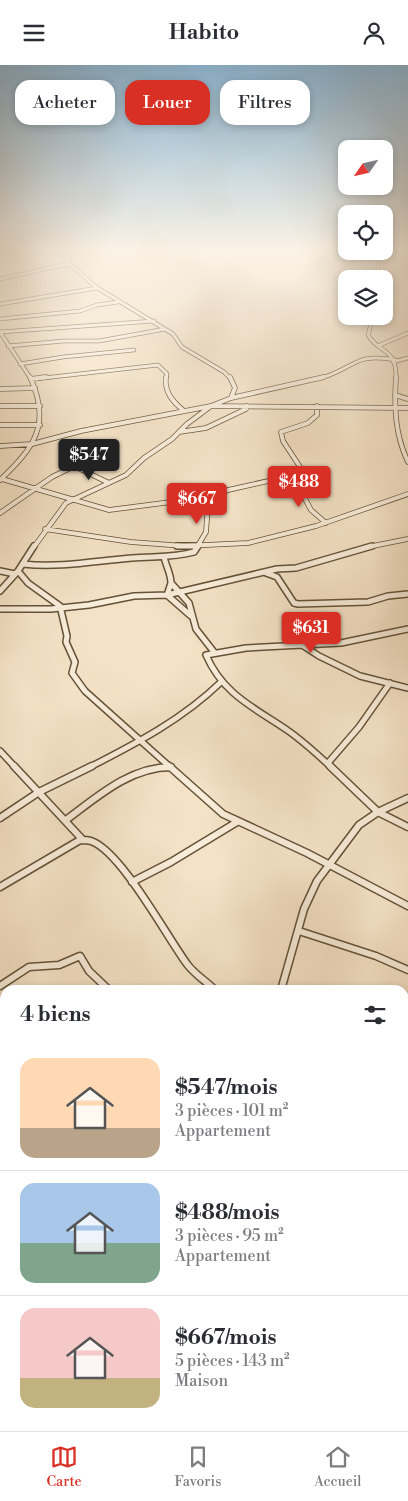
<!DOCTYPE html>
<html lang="fr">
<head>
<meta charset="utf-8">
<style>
	body { margin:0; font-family:"Libre Bodoni",serif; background:#f7f7f7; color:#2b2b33; height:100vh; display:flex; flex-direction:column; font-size:19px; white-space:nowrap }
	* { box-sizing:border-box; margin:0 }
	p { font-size:16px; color:#7c7c81 }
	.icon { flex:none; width:28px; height:28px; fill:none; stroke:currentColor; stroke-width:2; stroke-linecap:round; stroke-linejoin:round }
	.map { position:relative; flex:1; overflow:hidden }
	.panel { position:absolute; left:0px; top:920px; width:409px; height:446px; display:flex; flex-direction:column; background:#fff; border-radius:15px 15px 0 0; box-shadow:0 2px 8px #0003 }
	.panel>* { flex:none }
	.top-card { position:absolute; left:15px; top:15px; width:379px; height:45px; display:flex; gap:10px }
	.needle { width:32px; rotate:236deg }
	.tools { position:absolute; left:338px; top:75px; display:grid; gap:10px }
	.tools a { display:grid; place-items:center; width:55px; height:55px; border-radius:10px; background:#fff; box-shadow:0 2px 8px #0003; font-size:25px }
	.price { position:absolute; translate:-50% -42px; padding:0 11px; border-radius:5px; background:#d93025; color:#fff; font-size:16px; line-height:32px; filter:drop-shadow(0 1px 2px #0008) }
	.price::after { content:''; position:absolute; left:50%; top:30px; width:15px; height:11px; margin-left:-8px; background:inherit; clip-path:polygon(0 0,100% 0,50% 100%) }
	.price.on { background:#222; color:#fff }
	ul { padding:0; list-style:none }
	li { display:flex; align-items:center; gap:15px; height:125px; padding:0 20px }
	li+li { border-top:1px solid #e1e1e2 }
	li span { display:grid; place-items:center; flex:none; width:140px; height:100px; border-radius:15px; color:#555 }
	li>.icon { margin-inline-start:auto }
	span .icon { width:60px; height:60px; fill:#fffc; stroke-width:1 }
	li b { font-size:21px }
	h2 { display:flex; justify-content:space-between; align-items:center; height:60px; padding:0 20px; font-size:21px }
	.pill { padding:0 18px; border-radius:15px; background:#fff; box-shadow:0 2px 8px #0003; font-size:18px; line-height:45px }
	.pill.on { background:#d93025; color:#fff }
	header { display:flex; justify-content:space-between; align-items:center; height:65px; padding:0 20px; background:#fff; font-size:22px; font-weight:600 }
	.tabs { display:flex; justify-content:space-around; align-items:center; height:70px; border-top:1px solid #e1e1e2; background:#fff; font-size:14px; color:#7c7c81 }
	.tabs a { display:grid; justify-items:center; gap:2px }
	.tabs .on { color:#d93025 }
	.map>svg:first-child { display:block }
</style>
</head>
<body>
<header><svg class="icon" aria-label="menu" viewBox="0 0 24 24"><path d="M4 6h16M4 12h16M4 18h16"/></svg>Habito<svg class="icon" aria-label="person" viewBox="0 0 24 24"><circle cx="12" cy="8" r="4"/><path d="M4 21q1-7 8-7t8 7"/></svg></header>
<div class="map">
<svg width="408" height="1366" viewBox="0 0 408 1366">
	<rect width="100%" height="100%" fill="#f4e2c6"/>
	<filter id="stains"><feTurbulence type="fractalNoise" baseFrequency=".004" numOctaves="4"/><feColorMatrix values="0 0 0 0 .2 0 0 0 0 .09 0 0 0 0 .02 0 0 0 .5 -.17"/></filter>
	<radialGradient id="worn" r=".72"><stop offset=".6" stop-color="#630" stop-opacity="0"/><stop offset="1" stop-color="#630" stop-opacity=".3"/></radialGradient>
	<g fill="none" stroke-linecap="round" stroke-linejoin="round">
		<g stroke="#645237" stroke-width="4.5">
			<path id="street-far4" d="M64 184 70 193 67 199
				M0 188 41 184
				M0 214 67 199 72 201 96 222 173 269 182 282 224 307 231 314
				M376 214 380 192 385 184
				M0 239 97 223
				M373 251 368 270C379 289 397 282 396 314
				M0 254 80 246 97 240 118 237
				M0 267 31 314
				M0 267 154 256
				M380 280 408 268
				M8 281 64 276H99L165 264
				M393 297 408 293
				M20 299 63 292 134 285
				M35 314 158 300 167 309 166 314
				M318 314C337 309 343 303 359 296 370 291 385 293 396 295"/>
		</g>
		<g stroke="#645237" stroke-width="5.5">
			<path id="street-far3" d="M166 312C164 327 173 337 184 346
				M230 312 235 323 231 333
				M396 312C394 342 395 370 408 397
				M31 314 46 312
				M0 324 35 323
				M395 330 408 334
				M0 341H40
				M0 360H40
				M179 367 206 363 246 344 247 341
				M0 381 32 379 81 366 211 341 408 343
				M74 401 109 418
				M293 411 311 445 326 458
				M2 414 109 445 179 436H205L228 425 304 408 283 376 281 367 308 358 317 350V341
				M0 415C34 383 52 359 30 312
				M0 448 52 412 101 388
				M45 464 131 477 184 481 248 478 316 461 408 429
				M34 482 66 438 126 410 144 393 172 374 187 359 211 341 231 333 324 312
				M197 482 206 467 208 439 205 436
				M368 482 408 474"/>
		</g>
		<g stroke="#645237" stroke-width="8">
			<path id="street-far2" d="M177 481H194
				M164 492C166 501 171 509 171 518L189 538 196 564 214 587
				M23 499C60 503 95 496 132 493 153 491 173 493 194 487L198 481
				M0 506 15 509
				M18 506 28 518 60 541 67 571 66 577 75 597 72 608 85 626 170 702
				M266 508 277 512 294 538 298 539 368 537 388 531 408 529
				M171 518 167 530 191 551
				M0 526 18 506 34 481
				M0 544H51L89 540 134 531 167 530 277 504 296 503 372 481
				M302 580 319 591 360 611 408 623
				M0 686 15 702
				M328 698 359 662 390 618
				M90 702C137 678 183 654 221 617
				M331 702C317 689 303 676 287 665 253 642 223 629 206 590L246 583 341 578 408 564"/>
		</g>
		<g stroke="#645237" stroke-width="9">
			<path id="street-far1" d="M14 701 82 774
				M169 701 223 749 307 788 408 841
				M330 701 378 747 408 762
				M0 753 39 727 92 701
				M66 755C97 732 130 702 171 702
				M132 817 171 797 237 757
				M0 822 80 775C83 775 88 775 91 776 121 786 167 872 187 899 194 909 206 916 215 925
				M299 866 376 891 408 905
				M0 921 29 902 59 900 80 891 89 906 109 925
				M281 925 304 844 317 816 359 760 378 747 408 733
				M0 949 5 954
				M404 980 408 983"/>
		</g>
		<g stroke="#645237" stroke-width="11">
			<path id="street" d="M404 1085 408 1088
				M404 1170 408 1168
				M404 1241 408 1243
				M0 1257 5 1266
				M54 1361 56 1366
				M185 1361 188 1366
				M247 1361 259 1366
				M86 1366 88 1361"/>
		</g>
		<use href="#street-far4" stroke="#f8ecda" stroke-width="3"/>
		<use href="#street-far3" stroke="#f8ecda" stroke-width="4"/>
		<use href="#street-far2" stroke="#f8ecda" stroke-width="5"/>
		<use href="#street-far1" stroke="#f8ecda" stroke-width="6"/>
		<use href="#street" stroke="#f8ecda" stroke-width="9"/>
	</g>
	<linearGradient id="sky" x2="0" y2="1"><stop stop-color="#8bb7d7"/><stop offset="0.49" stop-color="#faf2e5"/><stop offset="1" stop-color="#faf2e5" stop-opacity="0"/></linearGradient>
	<rect width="408" height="376" fill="url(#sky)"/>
	<rect width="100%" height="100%" filter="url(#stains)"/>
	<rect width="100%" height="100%" fill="url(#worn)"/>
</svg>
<div class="tools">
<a><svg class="needle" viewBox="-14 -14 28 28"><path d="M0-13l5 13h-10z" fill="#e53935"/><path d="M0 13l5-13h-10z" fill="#7c7c81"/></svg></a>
<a><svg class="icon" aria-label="locate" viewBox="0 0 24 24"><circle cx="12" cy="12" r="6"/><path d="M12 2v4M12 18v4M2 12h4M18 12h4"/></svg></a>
<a><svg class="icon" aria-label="layers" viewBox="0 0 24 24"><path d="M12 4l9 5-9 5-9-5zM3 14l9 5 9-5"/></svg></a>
</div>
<b class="price on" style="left:89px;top:416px">$547</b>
<b class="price" style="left:299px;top:443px">$488</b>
<b class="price" style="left:197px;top:460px">$667</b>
<b class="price" style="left:311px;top:589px">$631</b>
<div class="top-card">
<a class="pill">Acheter</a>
<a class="pill on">Louer</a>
<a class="pill">Filtres</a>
</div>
<section class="panel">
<h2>4 biens<svg class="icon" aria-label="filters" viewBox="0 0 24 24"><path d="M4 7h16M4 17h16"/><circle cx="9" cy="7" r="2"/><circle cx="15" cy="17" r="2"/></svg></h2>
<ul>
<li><span style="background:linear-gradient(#ffd9b3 70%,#b9a48a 0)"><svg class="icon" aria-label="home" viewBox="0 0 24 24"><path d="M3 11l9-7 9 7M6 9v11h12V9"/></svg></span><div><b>$547/mois</b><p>3 pièces · 101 m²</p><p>Appartement</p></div></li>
<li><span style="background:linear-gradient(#a9c7e8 60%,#7fa58c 0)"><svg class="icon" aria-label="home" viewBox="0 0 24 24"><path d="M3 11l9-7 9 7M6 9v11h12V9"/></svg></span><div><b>$488/mois</b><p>3 pièces · 95 m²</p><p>Appartement</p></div></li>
<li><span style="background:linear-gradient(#f6c9c9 70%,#c2b280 0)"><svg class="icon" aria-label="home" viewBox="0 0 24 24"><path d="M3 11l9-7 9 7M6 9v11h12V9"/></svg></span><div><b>$667/mois</b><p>5 pièces · 143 m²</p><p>Maison</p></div></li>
</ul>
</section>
</div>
<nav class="tabs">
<a class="on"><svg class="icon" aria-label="map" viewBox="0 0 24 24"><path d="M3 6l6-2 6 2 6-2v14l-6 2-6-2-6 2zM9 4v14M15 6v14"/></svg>Carte</a>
<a><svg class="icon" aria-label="saved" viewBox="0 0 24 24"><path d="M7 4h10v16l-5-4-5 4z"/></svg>Favoris</a>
<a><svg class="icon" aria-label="home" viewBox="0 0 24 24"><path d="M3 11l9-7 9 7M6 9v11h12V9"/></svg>Accueil</a>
</nav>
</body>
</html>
